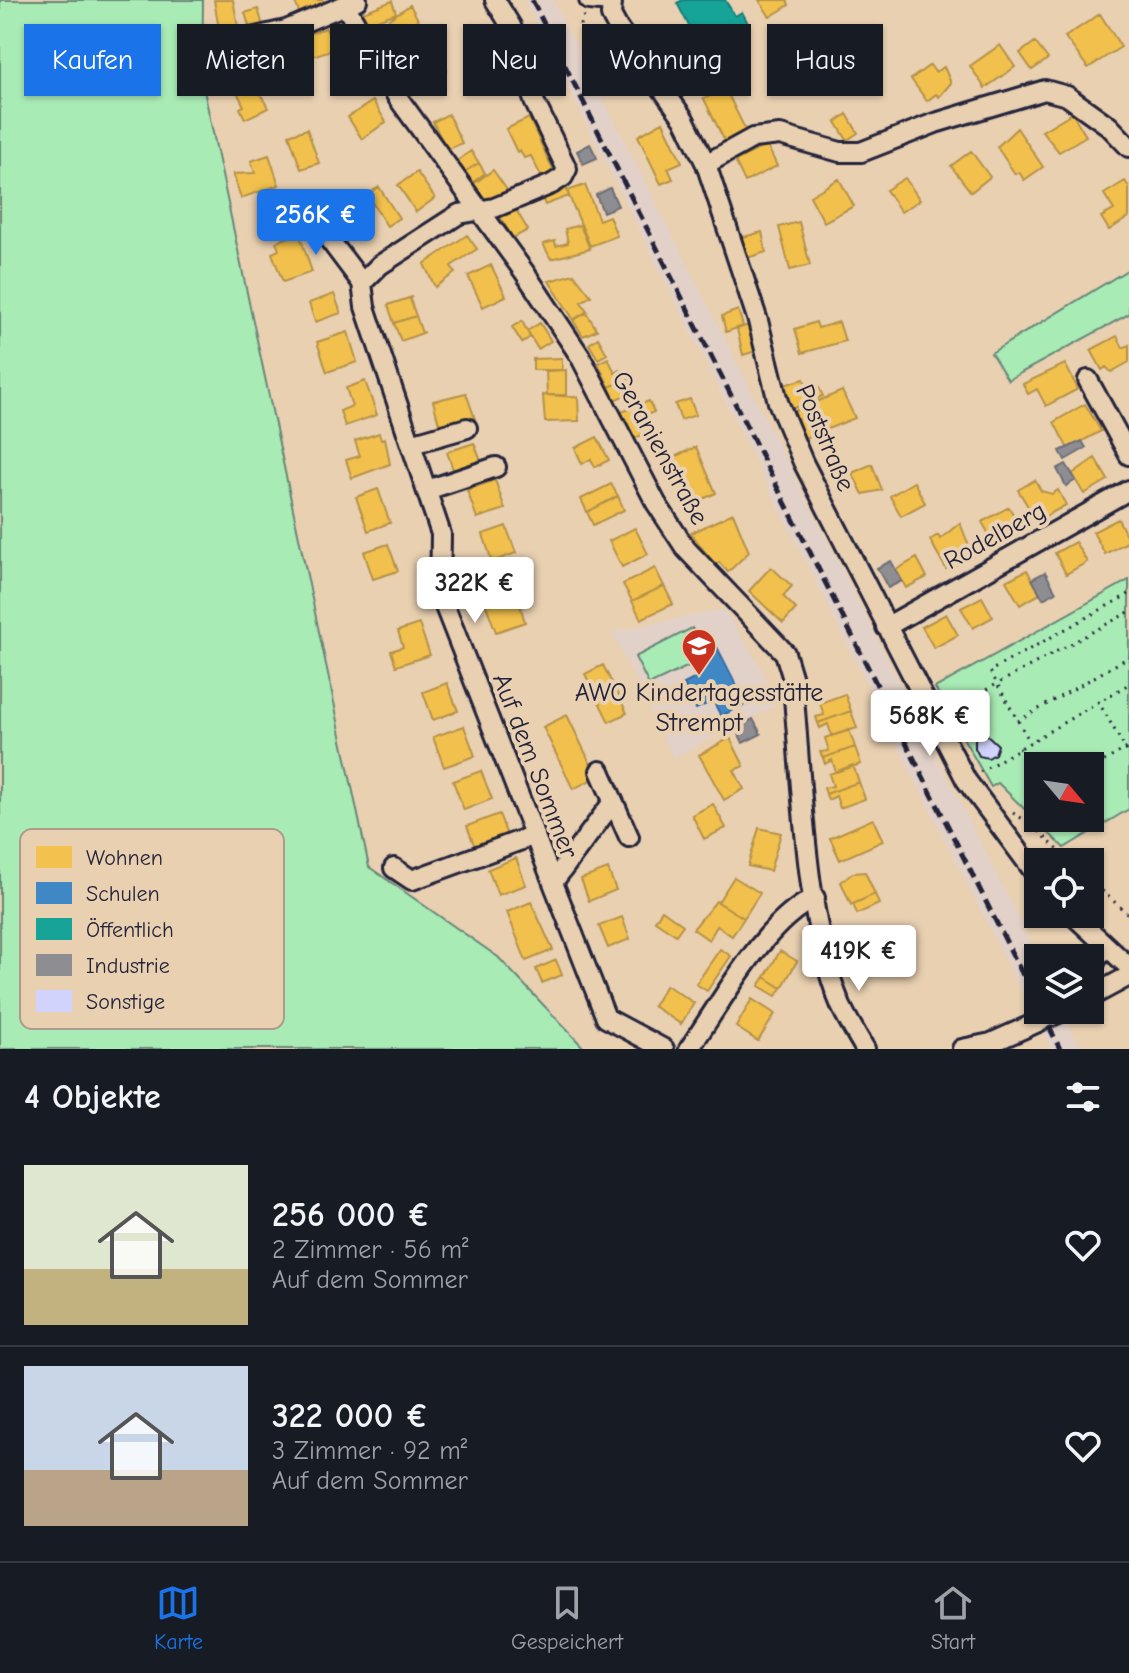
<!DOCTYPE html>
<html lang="de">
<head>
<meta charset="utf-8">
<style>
	body { margin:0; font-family:"Comic Neue",sans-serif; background:#20242c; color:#f1f3f6; height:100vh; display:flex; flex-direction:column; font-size:30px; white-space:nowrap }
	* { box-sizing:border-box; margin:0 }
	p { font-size:26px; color:#9ea1a6 }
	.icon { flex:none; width:44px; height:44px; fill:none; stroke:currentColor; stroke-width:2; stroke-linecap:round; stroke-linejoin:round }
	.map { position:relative; height:1049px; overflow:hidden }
	.sheet { display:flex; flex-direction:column; background:#171b24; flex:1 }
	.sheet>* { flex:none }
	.top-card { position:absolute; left:24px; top:24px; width:1082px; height:72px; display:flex; gap:16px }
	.needle { width:52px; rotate:119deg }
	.tools { position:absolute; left:1024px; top:752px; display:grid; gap:16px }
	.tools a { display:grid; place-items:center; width:80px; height:80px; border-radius:0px; background:#171b24; box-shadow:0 2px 6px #0004; font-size:40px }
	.price { position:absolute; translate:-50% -68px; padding:0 18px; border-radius:8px; background:#fff; color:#222; font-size:26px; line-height:52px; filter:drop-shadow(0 2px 4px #0008) }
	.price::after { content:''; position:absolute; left:50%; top:48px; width:24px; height:18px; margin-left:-12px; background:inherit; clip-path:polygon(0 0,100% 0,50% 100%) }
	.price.selected { background:#1a73e8; color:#fff }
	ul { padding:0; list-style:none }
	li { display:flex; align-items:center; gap:24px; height:200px; padding:0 24px }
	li+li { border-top:2px solid #363941 }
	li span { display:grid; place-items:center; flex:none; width:224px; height:160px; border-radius:0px; color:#555 }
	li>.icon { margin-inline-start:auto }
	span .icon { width:96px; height:96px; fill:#fffc; stroke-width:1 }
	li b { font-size:34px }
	h2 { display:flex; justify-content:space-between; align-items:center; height:96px; padding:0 24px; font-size:34px }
	.tag { padding:0 28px; border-radius:0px; background:#171b24; box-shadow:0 2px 6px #0004; font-size:28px; line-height:72px }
	.tag.selected { background:#1a73e8; color:#fff }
	.tabs { display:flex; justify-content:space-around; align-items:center; height:112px; border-top:2px solid #363941; background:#171b24; font-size:22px; color:#9ea1a6 }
	.tabs a { display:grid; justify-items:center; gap:4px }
	.tabs .selected { color:#1a73e8 }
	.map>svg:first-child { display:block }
</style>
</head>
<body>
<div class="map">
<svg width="1129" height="1049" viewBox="0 0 1129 1049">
	<rect width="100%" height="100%" fill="#e9d0b1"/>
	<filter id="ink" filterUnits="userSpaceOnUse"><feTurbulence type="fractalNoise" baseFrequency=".0125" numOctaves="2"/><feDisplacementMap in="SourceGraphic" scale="16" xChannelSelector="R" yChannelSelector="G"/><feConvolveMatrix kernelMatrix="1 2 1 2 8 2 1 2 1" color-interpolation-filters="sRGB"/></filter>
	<g filter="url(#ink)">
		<path fill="#e2d1c8" d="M524 0H553L585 63 1039 958 1038 1008 1032 1011 1019 988Z
			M724 609 761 667 775 706 673 758 612 632Z
			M1067 1022 1078 1043 1082 1042 1085 1049H1051L1043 1033Z"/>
		<path fill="#a9ebb5" stroke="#668678" stroke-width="2" fill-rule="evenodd" d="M0 0H203L202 81 369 867 498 957 585 1049H0Z
			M1129 269V314L1008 380 991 353Z
			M1129 580V809L1064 848 998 783 991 787 935 688ZM1038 766H1090V818H1038Z
			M692 628 703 650 688 658 691 665 649 685 635 657Z"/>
		<path fill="#f2c14e" stroke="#b49148" stroke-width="2" d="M214 0H233L238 26 219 29Z
			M302 0H323L325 5 300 15 295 2Z
			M759 0H787L789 5 770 17Z
			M392 1 396 13 367 24 363 12Z
			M410 5 421 25 395 39 386 21Z
			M258 9 264 29 251 32 245 13Z
			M1100 14 1121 47 1088 68 1065 37Z
			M421 25 427 37 432 35 439 41 447 71 424 83 426 87 411 95 409 91 403 93 394 75 402 71 404 75 429 62 418 40 395 52 400 60 389 66 380 48Z
			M326 28 334 49 292 63 285 42Z
			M1035 42 1048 59 1032 70 1020 53Z
			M1000 45 1015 67 985 88 970 66Z
			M245 63 268 108 245 119 240 108 244 106 227 72Z
			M930 65 935 72 944 67 951 83 939 97 936 94 927 101 911 79Z
			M725 88 747 133 726 144 704 99Z
			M373 101 386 122 362 139 348 117Z
			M1072 113 1086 136 1059 152 1042 131Z
			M448 114 462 143 447 150 433 122Z
			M847 114 858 133 847 140 836 122Z
			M529 118 554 172 542 178 531 156 524 158 520 150 517 152 506 129Z
			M663 122 682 162 668 168 673 179 661 184 638 136Z
			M1017 128 1043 167 1024 180 1019 172 1015 174 997 147Z
			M307 129 319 163 301 169 289 135Z
			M767 145 777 166 745 182 735 161Z
			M471 151 479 163 464 172 457 161Z
			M971 151 990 177 971 192 951 166Z
			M269 155 279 185 241 198 233 174 255 173 251 161Z
			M479 163 485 173 472 183 464 172Z
			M493 170 507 190 486 204 472 185Z
			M417 172 435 198 416 212 398 185Z
			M905 178 920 200 901 212 886 190Z
			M839 179 854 206 824 222 810 196Z
			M1125 181 1129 187V217L1109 230 1101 217 1114 210 1104 194Z
			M585 185 599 220 609 216 617 236 590 246 567 191Z
			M566 186 569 196 545 205 541 195Z
			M379 187 399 218 387 226 367 195Z
			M348 195 369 226 350 238 329 207Z
			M512 203 528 230 513 238 497 212Z
			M799 222 810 265 790 270 779 227Z
			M580 225 590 249 551 259 543 244 555 241 556 246 568 243 565 229Z
			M762 232 766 252 747 258 740 238Z
			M299 233 312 272 283 282 272 253 279 250 276 242Z
			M467 235 477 249 451 266 455 273 435 287 424 264Z
			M491 265 506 296 483 307 468 276Z
			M574 274 591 296 581 302 588 312 574 320 549 281Z
			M334 294 341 313 315 322 309 303Z
			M412 297 410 299 416 316 394 323 388 305Z
			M738 310 743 326 726 332 722 316Z
			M586 312 597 330 583 336 573 320Z
			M416 316 422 333 425 332 401 341 394 323Z
			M522 321 530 337 522 343 512 327Z
			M816 322 818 328 839 322 845 341 802 353 795 329Z
			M540 323 551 341 538 349 527 331Z
			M749 325 756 351 743 355 737 329Z
			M348 332 357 362 327 372 317 342Z
			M1117 336 1123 348 1129 345V362L1111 372 1106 367 1102 370 1091 350Z
			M598 338 607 354 598 359 589 344Z
			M562 358V370H533V359Z
			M608 358 615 373 620 370 624 381 609 387 598 363Z
			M1065 364 1078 389 1046 406 1037 389 1028 394 1023 384Z
			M566 370V395H547L546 371Z
			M628 379 633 392 614 400 609 387Z
			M804 379 808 392 819 388 823 396 792 409 784 385Z
			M365 381 377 415 345 426 340 411 352 406 346 388Z
			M842 391 855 418 805 438 792 412Z
			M466 393 475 419 441 431 433 401Z
			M543 395 578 397 579 421 545 422Z
			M690 399 696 415 681 420 675 404Z
			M649 401 654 412 646 415 650 425 641 427 644 434 631 440 619 413Z
			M1085 404 1101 431 1068 449 1054 422Z
			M379 433 381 439 385 438 390 464 352 478 346 460 360 456 355 441Z
			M597 437 609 460 595 467 591 459 582 464 575 448Z
			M474 443 483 466 455 475 447 452Z
			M696 447 716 493 688 506 667 460Z
			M1095 458 1108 480 1084 494 1072 474Z
			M872 464 882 490 863 494 852 473Z
			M495 480 505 509 477 518 467 490Z
			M1035 480 1041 491 1052 494 1058 490 1066 505 1037 521 1018 490Z
			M914 482 925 503 901 516 890 496Z
			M611 484 618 496 587 512 581 499Z
			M378 489 390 523 368 531 356 497Z
			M618 496 624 510 593 525 587 512Z
			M1009 507 1022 530 995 545 982 522Z
			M733 513 749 552 728 572 719 562 715 565 691 533Z
			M1118 519 1129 541 1105 554 1093 532Z
			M960 523 973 556 946 569 930 540 938 535 940 539Z
			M506 526 516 553 492 562 483 534Z
			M635 528 648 554 622 567 609 541Z
			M1075 542 1087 562 1066 574 1055 553Z
			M388 544 398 571 373 579 364 552Z
			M917 558 927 577 906 588 896 570Z
			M771 567 792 586 783 596 796 609 783 623 749 591Z
			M655 568 664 586 632 601 623 584Z
			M1027 570 1040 594 1020 605 1006 581Z
			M504 581 512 605 519 602 525 622 496 632 480 589Z
			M664 586 673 604 641 619 632 601Z
			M982 597 993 617 973 628 961 608Z
			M946 614 958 635 934 648 922 627Z
			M419 624 430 655 396 666 391 651 403 647 398 631Z
			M603 665 627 713 609 722 585 674Z
			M447 683 458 711 433 720 423 692Z
			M845 694 851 711 818 723 816 717 824 715 820 703Z
			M851 711 857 728 832 736 828 724 820 728 818 723Z
			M567 715 597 777 573 789 543 727Z
			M464 726 475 756 444 767 433 737Z
			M849 730 855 747 823 758 820 752 829 751 825 738Z
			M730 738 744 766 734 770 744 789 724 800 699 755Z
			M855 747 861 764 836 772 832 760 825 764 823 758Z
			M853 765 859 782 826 794 824 788 833 786 829 774Z
			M481 771 492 799 464 810 453 781Z
			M859 782 865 799 840 808 836 796 828 800 826 794Z
			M713 804 726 828 704 839 692 815Z
			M499 814 510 843 478 855 467 826Z
			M873 819 883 841 840 860 830 838Z
			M759 828 781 833 770 871 748 866Z
			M516 858 526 885 498 895 488 869Z
			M608 869 616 890 589 901 581 879Z
			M865 872 875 894 851 905 841 882 853 873Z
			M734 877 760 893 744 918 718 902Z
			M875 894 879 904 857 914 853 904Z
			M716 901 744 918 732 936 717 926 709 940 693 929Z
			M531 902 553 950 526 961 507 912Z
			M662 910 683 925 676 935 655 921Z
			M622 917 630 939 608 948 599 926Z
			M720 949 731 956 707 991 696 984Z
			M780 951 797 961 782 988 765 977Z
			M556 960 562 975 542 983 536 969Z
			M765 977 782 988 776 996 759 986Z
			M666 985 694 1003 681 1024 653 1006Z
			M752 999 775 1014 758 1041 736 1027Z"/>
		<path fill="#3f88c5" stroke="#36699c" stroke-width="2" d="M717 647 746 704 721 716 713 701 696 709 684 684 700 676 692 660Z"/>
		<path fill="#17a398" stroke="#1a7c7c" stroke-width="2" d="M683 0H725L735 16 742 12 749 25 741 29 746 38 736 43 733 57H722L713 44 702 51 677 3Z"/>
		<path fill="#8d8d92" stroke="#6d6d78" stroke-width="2" d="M590 144 597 158 583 164 577 151Z
			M610 188 618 206 603 212 596 195Z
			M1082 441 1086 448 1065 460 1060 451Z
			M1066 464 1076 480 1066 486 1057 469Z
			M891 561 902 581 888 588 877 568Z
			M1045 572 1056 592 1043 599 1032 579Z
			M753 719 761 734 743 743 736 728Z"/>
		<path fill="#d1d3fc" stroke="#22223b" stroke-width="2" d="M983 731 998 745 995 754 988 758 979 756 975 748V736Z"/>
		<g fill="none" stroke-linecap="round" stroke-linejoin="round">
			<g stroke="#22223b" stroke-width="24">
				<path id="minor" d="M495 0 511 26 534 101 567 169 563 177 552 184 494 208 459 214 380 265 362 283 365 307 441 534 440 594 606 1018 664 1049
					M589 0 612 2
					M612 2 611 15 618 28 684 119 706 164 758 321 778 402 803 462 966 780 1038 877
					M345 5 398 98 525 273 580 356 656 503 686 549 785 653 792 676C802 774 803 916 841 1006 848 1021 857 1035 865 1049
					M220 45 286 30 357 0
					M706 164 753 138 780 135 840 152H861L935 123 1045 90 1067 96 1109 126 1129 147
					M304 206 362 283
					M1088 380 1129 455
					M411 444 467 428
					M427 490 496 467
					M886 627 1129 490
					M600 771 629 837
					M394 868 412 880 535 835
					M553 882 613 802
					M1072 914 1129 967
					M1090 972 1104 945
					M1090 997 1129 976
					M689 1049C721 1003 765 920 815 898
					M962 1049 991 1043 1065 1010"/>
			</g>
			<path stroke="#22223b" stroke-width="3" stroke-dasharray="2 6" stroke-linecap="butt" d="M584 16 580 25 583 33 604 42 609 50 606 59
				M533 31 549 64 546 71 551 79 562 80
				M588 67 606 59 622 61
				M549 96 558 80
				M1129 594 990 671 1018 721 1129 657
				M1098 701 1129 755
				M951 709 1129 612
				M1018 721 1030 742
				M1019 748 1033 771 1024 777 1038 793
				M1090 769 1129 747
				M980 772 1129 684
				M1013 813 1033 825 1070 862
				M1090 880 1129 915"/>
			<use href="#minor" stroke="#e9d0b1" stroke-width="18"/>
			<path stroke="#22223b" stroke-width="5" stroke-dasharray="12 6" stroke-linecap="butt" d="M532 0 1038 1005
				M1041 1010 1060 1049"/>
		</g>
	</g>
	<defs>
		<g id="school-pin" transform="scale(1.8)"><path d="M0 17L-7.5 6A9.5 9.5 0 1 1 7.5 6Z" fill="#c8321e" stroke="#e9d0b1"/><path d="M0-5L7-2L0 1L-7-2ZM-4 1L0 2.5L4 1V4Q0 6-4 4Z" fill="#fff"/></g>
	</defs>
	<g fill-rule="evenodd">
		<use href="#school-pin" x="699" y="646"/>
	</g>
	<g text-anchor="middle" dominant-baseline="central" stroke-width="8" stroke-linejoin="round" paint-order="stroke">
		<g font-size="26" fill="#22223b" stroke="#e9d0b1">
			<text transform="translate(825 438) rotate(67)">Poststraße</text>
			<text transform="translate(660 448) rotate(61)">Geranienstraße</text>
			<text transform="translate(995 536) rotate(-29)">Rodelberg</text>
			<text transform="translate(535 766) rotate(69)">Auf dem Sommer</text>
		</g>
		<g font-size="26" fill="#22223b" stroke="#e9d0b1">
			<text x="699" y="693">AWO Kindertagesstätte<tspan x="699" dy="30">Strempt</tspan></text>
		</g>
	</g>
	<rect x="20" y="829" width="264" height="200" rx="12" fill="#e9d0b1" stroke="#ad9c8e" stroke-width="2"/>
	<rect x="36" y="846" width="36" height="22" fill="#f2c14e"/>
	<rect x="36" y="882" width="36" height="22" fill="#3f88c5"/>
	<rect x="36" y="918" width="36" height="22" fill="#17a398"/>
	<rect x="36" y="954" width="36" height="22" fill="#8d8d92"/>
	<rect x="36" y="990" width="36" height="22" fill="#d1d3fc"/>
	<g font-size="22" fill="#22223b">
		<text x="86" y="865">Wohnen</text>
		<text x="86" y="901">Schulen</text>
		<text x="86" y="937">Öffentlich</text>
		<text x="86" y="973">Industrie</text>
		<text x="86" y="1009">Sonstige</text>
	</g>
</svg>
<div class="tools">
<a><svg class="needle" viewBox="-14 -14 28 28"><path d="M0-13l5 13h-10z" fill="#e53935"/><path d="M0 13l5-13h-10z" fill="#9ea1a6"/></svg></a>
<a><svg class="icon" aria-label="locate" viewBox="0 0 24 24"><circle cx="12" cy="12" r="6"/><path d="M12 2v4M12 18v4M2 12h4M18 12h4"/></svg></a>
<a><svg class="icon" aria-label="layers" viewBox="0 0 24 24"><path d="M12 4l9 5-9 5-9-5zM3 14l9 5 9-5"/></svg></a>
</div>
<b class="price selected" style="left:316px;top:257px">256K €</b>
<b class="price" style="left:475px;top:625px">322K €</b>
<b class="price" style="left:930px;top:758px">568K €</b>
<b class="price" style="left:859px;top:993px">419K €</b>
<div class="top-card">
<a class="tag selected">Kaufen</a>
<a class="tag">Mieten</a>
<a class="tag">Filter</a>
<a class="tag">Neu</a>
<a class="tag">Wohnung</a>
<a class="tag">Haus</a>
</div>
</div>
<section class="sheet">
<h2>4 Objekte<svg class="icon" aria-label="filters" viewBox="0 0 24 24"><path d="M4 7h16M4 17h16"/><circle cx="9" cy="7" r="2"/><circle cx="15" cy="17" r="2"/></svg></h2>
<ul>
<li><span style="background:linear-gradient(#dfe7d0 65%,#c2b280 0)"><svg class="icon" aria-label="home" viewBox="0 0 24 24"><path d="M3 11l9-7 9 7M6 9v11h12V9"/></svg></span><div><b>256 000 €</b><p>2 Zimmer · 56 m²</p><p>Auf dem Sommer</p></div><svg class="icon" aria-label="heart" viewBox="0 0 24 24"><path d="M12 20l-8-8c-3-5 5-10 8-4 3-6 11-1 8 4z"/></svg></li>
<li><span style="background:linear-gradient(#c9d6e8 65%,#b9a48a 0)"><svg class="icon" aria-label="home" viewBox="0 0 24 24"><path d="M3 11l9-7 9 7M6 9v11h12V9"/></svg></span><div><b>322 000 €</b><p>3 Zimmer · 92 m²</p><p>Auf dem Sommer</p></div><svg class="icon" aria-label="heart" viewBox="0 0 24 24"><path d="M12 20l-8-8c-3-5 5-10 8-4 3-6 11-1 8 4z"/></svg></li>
</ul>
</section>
<nav class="tabs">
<a class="selected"><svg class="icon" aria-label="map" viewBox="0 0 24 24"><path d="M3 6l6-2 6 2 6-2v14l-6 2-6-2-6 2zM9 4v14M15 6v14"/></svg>Karte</a>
<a><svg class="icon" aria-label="saved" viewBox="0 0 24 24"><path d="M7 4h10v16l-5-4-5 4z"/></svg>Gespeichert</a>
<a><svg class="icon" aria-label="home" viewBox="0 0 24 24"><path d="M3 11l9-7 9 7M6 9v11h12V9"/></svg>Start</a>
</nav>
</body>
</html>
